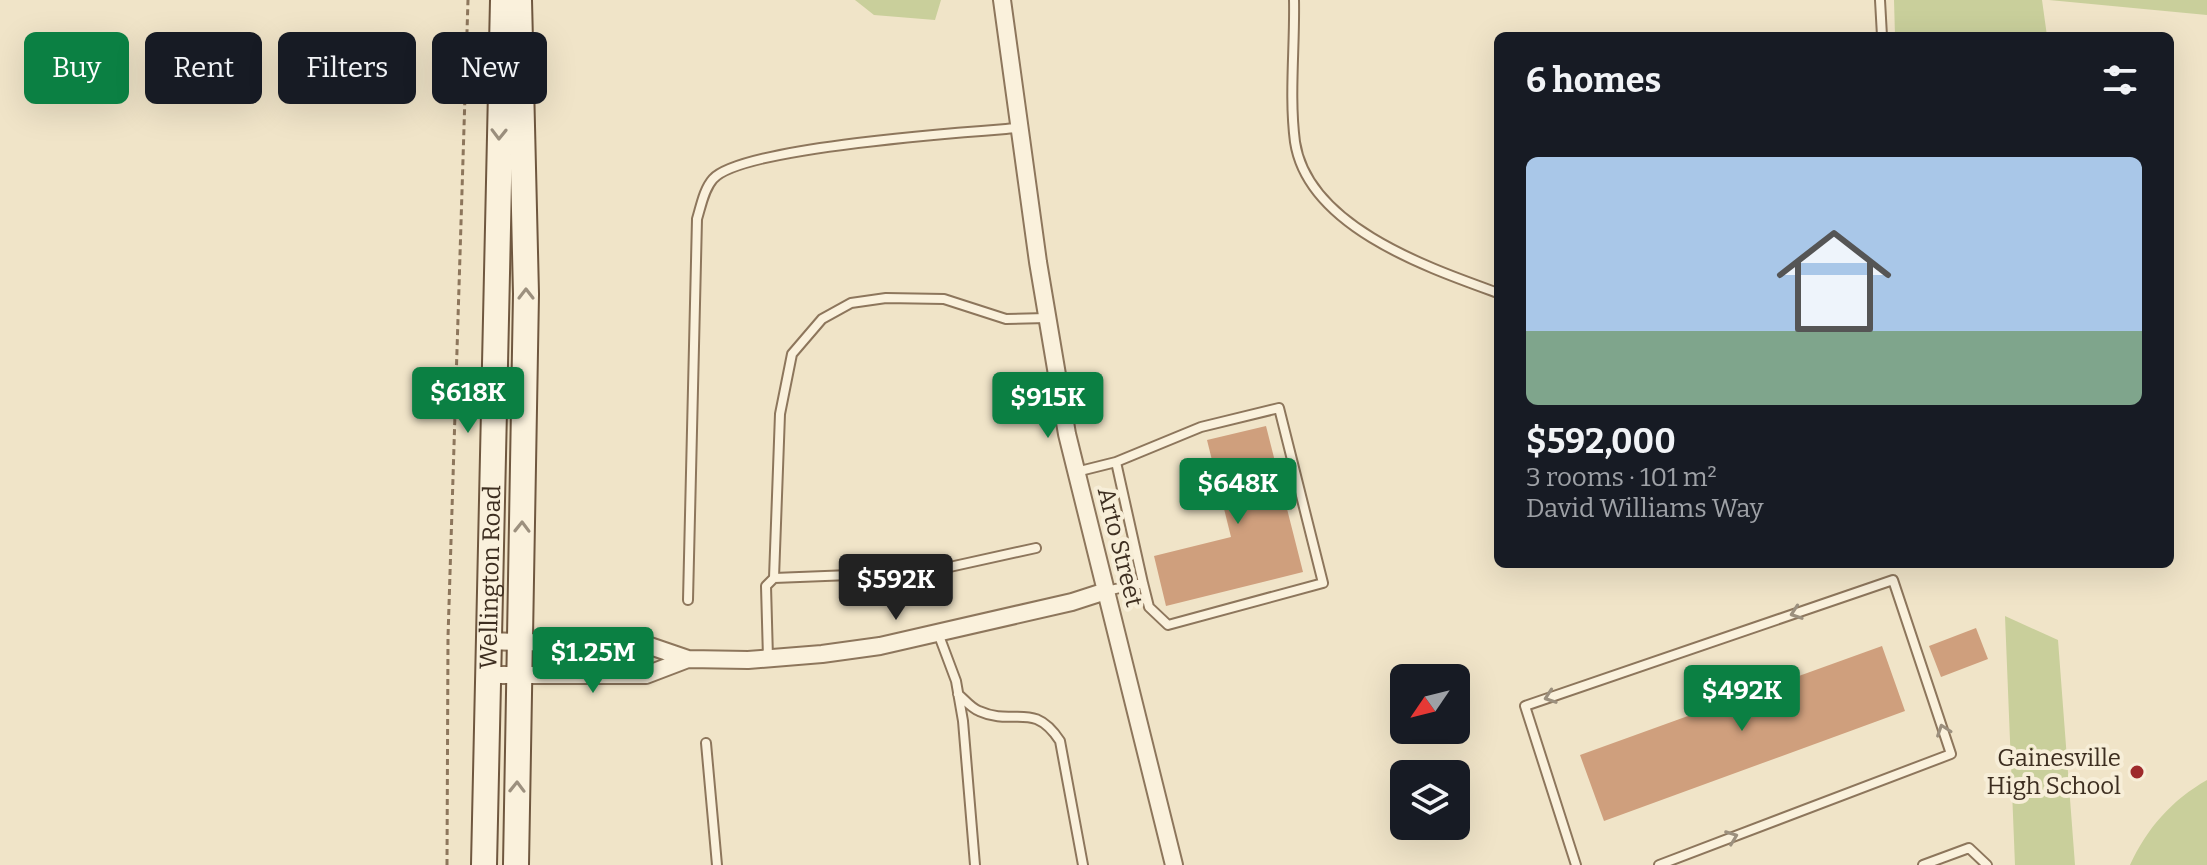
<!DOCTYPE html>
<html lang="en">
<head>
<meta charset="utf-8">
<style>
	body { margin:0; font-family:Bitter,serif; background:#242831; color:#f1f3f6; height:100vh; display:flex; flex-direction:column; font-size:30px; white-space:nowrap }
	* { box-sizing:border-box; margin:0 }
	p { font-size:26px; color:#9ea1a6 }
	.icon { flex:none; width:44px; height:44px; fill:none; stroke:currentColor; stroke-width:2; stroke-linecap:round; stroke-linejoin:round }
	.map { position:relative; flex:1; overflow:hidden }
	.sheet { position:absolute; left:1494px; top:32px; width:680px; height:536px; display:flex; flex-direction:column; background:#171b24; border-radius:12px; box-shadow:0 8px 32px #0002 }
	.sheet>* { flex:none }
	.top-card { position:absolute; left:24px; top:32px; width:760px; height:72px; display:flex; gap:16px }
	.needle { width:52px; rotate:235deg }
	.buttons { position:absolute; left:1390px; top:664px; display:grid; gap:16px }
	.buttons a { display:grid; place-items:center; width:80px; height:80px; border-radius:12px; background:#171b24; box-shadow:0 8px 32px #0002; font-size:40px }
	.price { position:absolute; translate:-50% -68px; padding:0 18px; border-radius:8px; background:#0b8043; color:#fff; font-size:26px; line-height:52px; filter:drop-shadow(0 2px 4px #0008) }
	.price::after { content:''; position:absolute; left:50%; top:48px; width:24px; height:18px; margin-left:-12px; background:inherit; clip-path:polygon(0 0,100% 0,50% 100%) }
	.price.on { background:#222; color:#fff }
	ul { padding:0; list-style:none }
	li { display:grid; align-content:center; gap:16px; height:424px; padding:0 32px }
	li span { display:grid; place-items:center; height:248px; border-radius:12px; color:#555 }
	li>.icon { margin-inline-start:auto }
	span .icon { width:144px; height:144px; fill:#fffc; stroke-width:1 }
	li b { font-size:34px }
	h2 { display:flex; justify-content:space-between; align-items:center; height:96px; padding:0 32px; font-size:34px }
	.tag { padding:0 28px; border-radius:12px; background:#171b24; box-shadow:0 8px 32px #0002; font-size:28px; line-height:72px }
	.tag.on { background:#0b8043; color:#fff }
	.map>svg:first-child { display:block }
</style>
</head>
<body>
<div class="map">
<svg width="2207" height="865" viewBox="0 0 2207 865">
	<rect width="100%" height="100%" fill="#f0e4c8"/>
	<path fill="#c9cf9b" d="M855 0H941L935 20 874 15Z
		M1894 0H2042L2047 36H1895Z
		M2049 0H2207V15Z
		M2005 616 2058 640 2075 865H2015Z
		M2207 780V865H2130C2147 828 2172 800 2207 780Z"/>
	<path fill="#cf9f7d" d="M1266 426 1303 572 1166 606 1154 556 1231 537 1207 440Z
		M1976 628 1988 659 1941 677 1929 646Z
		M1882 646 1905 711 1604 821 1580 755Z"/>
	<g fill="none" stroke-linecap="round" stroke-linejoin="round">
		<g stroke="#8d765c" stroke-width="12">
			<path id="lane" d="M1294 0C1295 46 1289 96 1295 142 1308 227 1429 268 1498 293
				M1880 0 1882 36
				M1076 472 1116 462
				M774 578 780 414 792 354 822 319 851 303 886 298 944 299 1006 319 1047 318
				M1106 591 1143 583 1116 462 1201 427 1279 408 1323 583 1168 625 1149 607 1143 583
				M688 600 697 219C701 206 704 189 713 179 741 147 967 132 1018 128
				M938 633 956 681 963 721 975 865
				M768 658 766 586 774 578 927 572 1036 548
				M958 694C964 699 971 708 979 711 1014 727 1033 700 1060 741L1083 865
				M706 743 717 865
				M1576 865 1525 706 1893 580 1951 754 1659 865
				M1923 865 1969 848 1987 865"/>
		</g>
		<g stroke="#8d765c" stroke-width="20">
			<path id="street" d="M1002 0 1038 262 1067 434 1174 865
				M488 641 650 646 688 659 748 660 822 654 880 646 1072 602 1106 591
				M487 675H646L688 659"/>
		</g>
		<g stroke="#6f573f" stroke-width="28">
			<g id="secondary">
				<path id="s1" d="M484 865 503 0"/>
				<path d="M516 865 526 294 519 0"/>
			</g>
		</g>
		<path stroke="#8d765c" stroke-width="3" stroke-dasharray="6 4" stroke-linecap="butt" d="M447 865 448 637 468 0"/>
		<use href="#lane" stroke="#faf1dc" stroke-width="8"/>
		<use href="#street" stroke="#faf1dc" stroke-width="16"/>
		<use href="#secondary" stroke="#faf1dc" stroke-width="24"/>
	</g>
	<defs><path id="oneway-chevron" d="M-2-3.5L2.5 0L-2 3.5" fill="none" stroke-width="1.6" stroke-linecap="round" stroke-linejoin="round" transform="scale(2)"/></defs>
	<g stroke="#9c907e">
		<use href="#oneway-chevron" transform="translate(499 134) rotate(91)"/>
		<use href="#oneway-chevron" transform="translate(526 294) rotate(-90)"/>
		<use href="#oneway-chevron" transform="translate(522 527) rotate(-89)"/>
		<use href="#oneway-chevron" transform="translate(1796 613) rotate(161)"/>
		<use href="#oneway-chevron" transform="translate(1550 697) rotate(161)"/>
		<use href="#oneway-chevron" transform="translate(1943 730) rotate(-109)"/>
		<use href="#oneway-chevron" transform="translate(517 787) rotate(-89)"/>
		<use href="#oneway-chevron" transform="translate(1732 837) rotate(-21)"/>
	</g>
	<circle fill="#9e2a2b" stroke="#f7eed8" stroke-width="3" cx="2137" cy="772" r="8"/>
	<g text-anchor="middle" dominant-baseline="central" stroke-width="8" stroke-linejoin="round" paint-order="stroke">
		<g font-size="24" fill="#3d2e20" stroke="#f7eed8">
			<text transform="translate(1120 547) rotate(76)">Arto Street</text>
			<text stroke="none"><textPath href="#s1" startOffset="288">Wellington Road</textPath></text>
		</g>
		<g font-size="24" fill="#3d2e20" stroke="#f7eed8" text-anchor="end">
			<text x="2121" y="758">Gainesville<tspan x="2121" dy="28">High School</tspan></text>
		</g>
	</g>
</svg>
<div class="buttons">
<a><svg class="needle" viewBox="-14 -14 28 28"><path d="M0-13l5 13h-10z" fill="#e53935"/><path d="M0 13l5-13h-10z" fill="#9ea1a6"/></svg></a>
<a><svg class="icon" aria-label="layers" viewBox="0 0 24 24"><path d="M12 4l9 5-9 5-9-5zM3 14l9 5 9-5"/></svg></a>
</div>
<b class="price" style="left:468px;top:435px">$618K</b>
<b class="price" style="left:1048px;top:440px">$915K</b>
<b class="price" style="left:1238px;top:526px">$648K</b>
<b class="price on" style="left:896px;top:622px">$592K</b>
<b class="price" style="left:593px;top:695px">$1.25M</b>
<b class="price" style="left:1742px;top:733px">$492K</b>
<div class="top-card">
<a class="tag on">Buy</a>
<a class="tag">Rent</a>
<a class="tag">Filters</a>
<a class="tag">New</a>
</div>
<section class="sheet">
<h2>6 homes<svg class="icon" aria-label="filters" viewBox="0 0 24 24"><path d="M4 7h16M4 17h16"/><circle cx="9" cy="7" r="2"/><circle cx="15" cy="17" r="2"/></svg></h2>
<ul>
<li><span style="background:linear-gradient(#a9c7e8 70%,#7fa58c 0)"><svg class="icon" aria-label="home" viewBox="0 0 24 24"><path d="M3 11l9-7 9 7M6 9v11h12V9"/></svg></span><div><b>$592,000</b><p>3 rooms · 101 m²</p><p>David Williams Way</p></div></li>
</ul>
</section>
</div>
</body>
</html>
